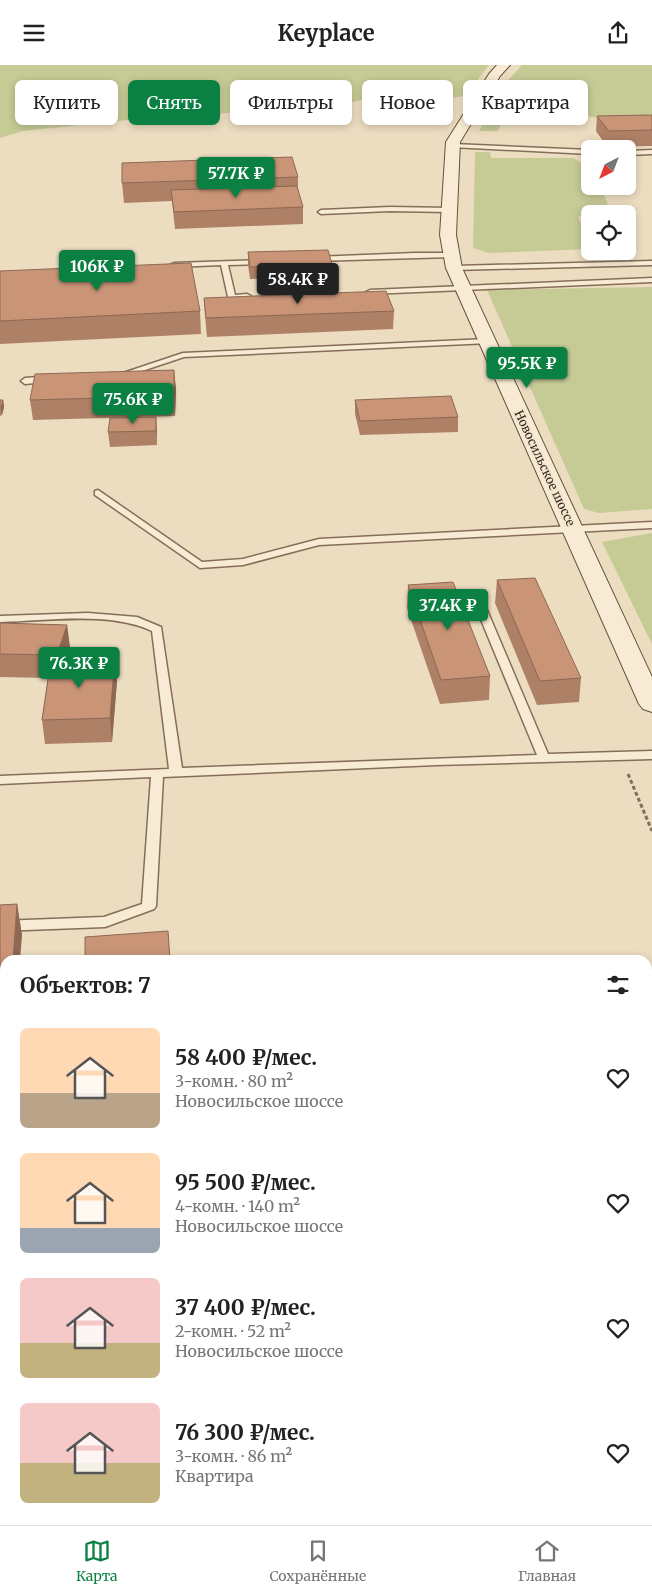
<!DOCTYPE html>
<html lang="ru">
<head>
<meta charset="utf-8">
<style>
	body { margin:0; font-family:Merriweather,serif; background:#f2f2f2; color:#222; height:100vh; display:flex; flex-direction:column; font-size:19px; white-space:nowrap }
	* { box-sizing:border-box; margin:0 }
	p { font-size:16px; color:#767676 }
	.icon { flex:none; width:28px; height:28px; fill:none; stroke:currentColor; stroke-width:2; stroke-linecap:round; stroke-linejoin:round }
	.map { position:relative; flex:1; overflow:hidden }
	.drawer { position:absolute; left:0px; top:890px; width:652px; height:570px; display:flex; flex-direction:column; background:#fff; border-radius:15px 15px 0 0; box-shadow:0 2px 8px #0003 }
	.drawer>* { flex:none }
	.top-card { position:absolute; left:15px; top:15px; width:622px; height:45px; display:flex; gap:10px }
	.needle { width:32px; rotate:222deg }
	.tools { position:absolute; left:581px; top:75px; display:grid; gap:10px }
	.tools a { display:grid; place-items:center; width:55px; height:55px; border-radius:8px; background:#fff; box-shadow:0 2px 8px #0003; font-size:25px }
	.price { position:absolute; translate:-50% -42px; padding:0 11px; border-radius:5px; background:#0b8043; color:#fff; font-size:16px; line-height:32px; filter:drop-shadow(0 1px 2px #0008) }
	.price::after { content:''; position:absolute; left:50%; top:30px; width:15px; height:11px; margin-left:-8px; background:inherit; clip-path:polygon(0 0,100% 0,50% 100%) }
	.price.on { background:#222; color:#fff }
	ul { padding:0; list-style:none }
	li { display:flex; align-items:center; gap:15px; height:125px; padding:0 20px }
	li span { display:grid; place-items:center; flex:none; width:140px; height:100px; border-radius:8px; color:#555 }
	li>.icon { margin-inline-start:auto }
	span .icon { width:60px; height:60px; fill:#fffc; stroke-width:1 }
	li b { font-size:21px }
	h2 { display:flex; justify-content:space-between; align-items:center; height:60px; padding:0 20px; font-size:21px }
	.chip { padding:0 18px; border-radius:8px; background:#fff; box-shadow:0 2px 8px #0003; font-size:18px; line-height:45px }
	.chip.on { background:#0b8043; color:#fff }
	header { display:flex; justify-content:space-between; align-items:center; height:65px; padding:0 20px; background:#fff; font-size:22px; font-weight:700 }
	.tabs { display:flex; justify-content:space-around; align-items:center; height:70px; border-top:1px solid #e0e0e0; background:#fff; font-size:14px; color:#767676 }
	.tabs a { display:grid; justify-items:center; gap:2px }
	.tabs .on { color:#0b8043 }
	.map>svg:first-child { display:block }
</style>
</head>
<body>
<header><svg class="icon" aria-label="menu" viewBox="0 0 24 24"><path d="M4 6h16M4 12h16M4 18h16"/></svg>Keyplace<svg class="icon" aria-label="share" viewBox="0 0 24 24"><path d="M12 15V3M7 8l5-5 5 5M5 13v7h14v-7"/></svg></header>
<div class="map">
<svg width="652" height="1460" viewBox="0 0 652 1460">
	<rect width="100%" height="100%" fill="#ecddc0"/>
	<path fill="#c6ca95" d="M0 0H489L465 31 450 33 378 30 350 38 286 45 156 52 23 66 0 73Z
		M522 0H652V61L601 63 596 53C584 49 574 52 561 53 541 54 523 51 503 55L498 66H479L502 22Z
		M475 87H490L491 93H573L590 103V121H600L608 139 578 152 590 178V184L489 188 473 183Z
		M652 222V444L599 448 584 444 487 225Z
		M652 468V579L602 477Z"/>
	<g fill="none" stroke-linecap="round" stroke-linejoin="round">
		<g stroke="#856e59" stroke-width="3">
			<path id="lane" d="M453 79 590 85V89L451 82Z
				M652 85V89L628 90V86Z
				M390 142 449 143 452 145 449 147 390 146 321 149 318 147 321 145Z
				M415 188H452L456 190 452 192 314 196 310 194 314 192Z
				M264 195 268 197 267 199 228 200 235 230 247 229 251 231C246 235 233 236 228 232L221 200 174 202 170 200 174 198Z
				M652 196V200L454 205 450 203 454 201Z
				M652 213V217L370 229 366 227 370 225Z
				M487 274 491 276 490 278 184 292 121 313 114 311 183 288Z
				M51 311 54 312V316L25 319 21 316 25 313Z
				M98 425 202 497 243 494 319 474 652 457V463L319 480 243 500 200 503 95 430V426Z
				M482 542 487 545 548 689 652 686V694L436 700 163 712 156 841 154 844 105 862 0 866V856L104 852 142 839 151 712 0 719V711L169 704 152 566C109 546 47 556 0 557V551L88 548 137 552 161 562 182 703 537 690 477 545Z
				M648 1360H652V1376H648Z
				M155 1455H188L186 1460H153Z"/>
		</g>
		<g stroke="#674f3c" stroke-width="2">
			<path id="secondary" d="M497 0H510L500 11 460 77 456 170 462 203 652 612V647L643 644 639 639 446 203 440 170 446 77 489 9Z"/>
		</g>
		<path stroke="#856e59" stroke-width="3" stroke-dasharray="4 2.5" stroke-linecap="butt" d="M628 709 652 766"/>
		<use href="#lane" fill="#f8ebd3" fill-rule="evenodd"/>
		<use href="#secondary" fill="#f8ebd3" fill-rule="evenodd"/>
	</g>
	<path fill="#ae8066" d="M652 50V81L607 82 596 66 597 51Z
		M298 112V125L303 142V159L175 164 172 136 124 138 122 118Z
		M248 187 332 199V212L250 214 248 200Z
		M0 206 200 246 201 269 0 279Z
		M204 233 394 246 393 264 207 272 205 251Z
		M174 305 176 325 175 351 33 355 30 335Z
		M0 335H3L4 342 2 350 0 351Z
		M355 335 458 352V367L360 370 355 349Z
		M156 352 157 380 110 382 108 367Z
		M497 515 581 613 579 637 537 640 495 538Z
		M408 520 490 611 489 635 440 639 407 543Z
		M0 558 67 560 70 583 66 593 117 616 112 677 45 679 42 655 48 613 0 612Z
		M17 839 22 870 5 895V967H0V840Z"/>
	<path fill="#8d6853" d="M174 305 176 325 175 351 174 331Z
		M3 335 4 342 2 350 1 343Z
		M156 352 157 366V380L156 366Z
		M67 560 70 583 60 614 57 590Z
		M115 592 117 616 112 677 110 653Z
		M17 839 22 870 20 895H13Z"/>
	<path fill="#ca9577" stroke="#8d6853" d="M652 50V65L609 66 597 51Z
		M292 92 298 112 122 118V98Z
		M297 121 303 142 174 147 171 125Z
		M328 185 332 199 250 202 248 187Z
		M191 198 200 246 0 256V206Z
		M386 226 394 246 206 253 204 233Z
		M174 305V331L30 335 35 309Z
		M451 331 458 352 360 356 355 335Z
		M0 335H3L1 343H0Z
		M156 352V366L108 367 110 353Z
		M535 513 581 613 540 616 497 515Z
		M453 517 490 611 441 615 408 520Z
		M0 558 67 560 57 590 0 589Z
		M115 592 110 653 42 655 51 594Z
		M17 839 13 895H5V935H0V840Z
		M168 866 170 895H85V872Z"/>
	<g text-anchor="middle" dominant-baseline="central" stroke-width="4" stroke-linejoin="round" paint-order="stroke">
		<g font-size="12" fill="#35271d" stroke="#f4e7cf">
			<text transform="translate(545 403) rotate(65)">Новосильское шоссе</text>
		</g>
	</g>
</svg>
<div class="tools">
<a><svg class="needle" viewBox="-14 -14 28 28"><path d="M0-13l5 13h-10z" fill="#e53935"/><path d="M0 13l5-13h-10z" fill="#767676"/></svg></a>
<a><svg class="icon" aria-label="locate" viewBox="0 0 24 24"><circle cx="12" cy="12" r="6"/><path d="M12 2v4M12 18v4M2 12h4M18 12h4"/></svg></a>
</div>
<b class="price" style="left:236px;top:134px">57.7K ₽</b>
<b class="price" style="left:97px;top:227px">106K ₽</b>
<b class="price on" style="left:298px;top:240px">58.4K ₽</b>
<b class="price" style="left:527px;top:324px">95.5K ₽</b>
<b class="price" style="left:133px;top:360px">75.6K ₽</b>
<b class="price" style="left:448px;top:566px">37.4K ₽</b>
<b class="price" style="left:79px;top:624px">76.3K ₽</b>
<div class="top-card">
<a class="chip">Купить</a>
<a class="chip on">Снять</a>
<a class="chip">Фильтры</a>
<a class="chip">Новое</a>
<a class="chip">Квартира</a>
</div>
<section class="drawer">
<h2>Объектов: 7<svg class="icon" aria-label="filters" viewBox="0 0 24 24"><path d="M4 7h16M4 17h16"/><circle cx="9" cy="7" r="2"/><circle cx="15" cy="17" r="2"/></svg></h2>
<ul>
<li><span style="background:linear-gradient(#ffd9b3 65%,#b9a48a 0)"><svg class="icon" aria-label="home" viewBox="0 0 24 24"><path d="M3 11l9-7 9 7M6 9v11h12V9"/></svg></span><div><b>58 400 ₽/мес.</b><p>3-комн. · 80 m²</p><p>Новосильское шоссе</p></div><svg class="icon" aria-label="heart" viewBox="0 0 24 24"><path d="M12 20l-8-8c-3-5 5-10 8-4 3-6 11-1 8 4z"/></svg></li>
<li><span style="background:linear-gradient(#ffd9b3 75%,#9aa5b1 0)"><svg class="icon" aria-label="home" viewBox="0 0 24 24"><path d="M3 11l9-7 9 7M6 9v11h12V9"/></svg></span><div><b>95 500 ₽/мес.</b><p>4-комн. · 140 m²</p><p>Новосильское шоссе</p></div><svg class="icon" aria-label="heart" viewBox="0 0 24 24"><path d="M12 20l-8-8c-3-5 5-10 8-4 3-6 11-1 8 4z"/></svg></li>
<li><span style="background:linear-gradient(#f6c9c9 65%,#c2b280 0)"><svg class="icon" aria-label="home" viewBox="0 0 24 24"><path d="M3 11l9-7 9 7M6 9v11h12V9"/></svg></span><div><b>37 400 ₽/мес.</b><p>2-комн. · 52 m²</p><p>Новосильское шоссе</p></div><svg class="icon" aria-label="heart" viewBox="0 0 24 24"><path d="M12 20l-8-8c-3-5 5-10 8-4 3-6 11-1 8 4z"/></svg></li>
<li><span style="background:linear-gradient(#f6c9c9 60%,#c2b280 0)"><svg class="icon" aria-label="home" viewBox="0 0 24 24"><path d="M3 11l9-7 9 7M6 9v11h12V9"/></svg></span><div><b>76 300 ₽/мес.</b><p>3-комн. · 86 m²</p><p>Квартира</p></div><svg class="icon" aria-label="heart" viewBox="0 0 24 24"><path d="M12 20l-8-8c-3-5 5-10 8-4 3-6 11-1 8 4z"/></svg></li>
</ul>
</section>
</div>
<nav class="tabs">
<a class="on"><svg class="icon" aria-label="map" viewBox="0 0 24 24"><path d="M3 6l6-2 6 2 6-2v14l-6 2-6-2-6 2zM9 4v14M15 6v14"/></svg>Карта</a>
<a><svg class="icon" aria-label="saved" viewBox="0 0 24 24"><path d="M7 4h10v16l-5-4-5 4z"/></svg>Сохранённые</a>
<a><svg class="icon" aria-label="home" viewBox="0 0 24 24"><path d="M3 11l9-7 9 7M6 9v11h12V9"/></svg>Главная</a>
</nav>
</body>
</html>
